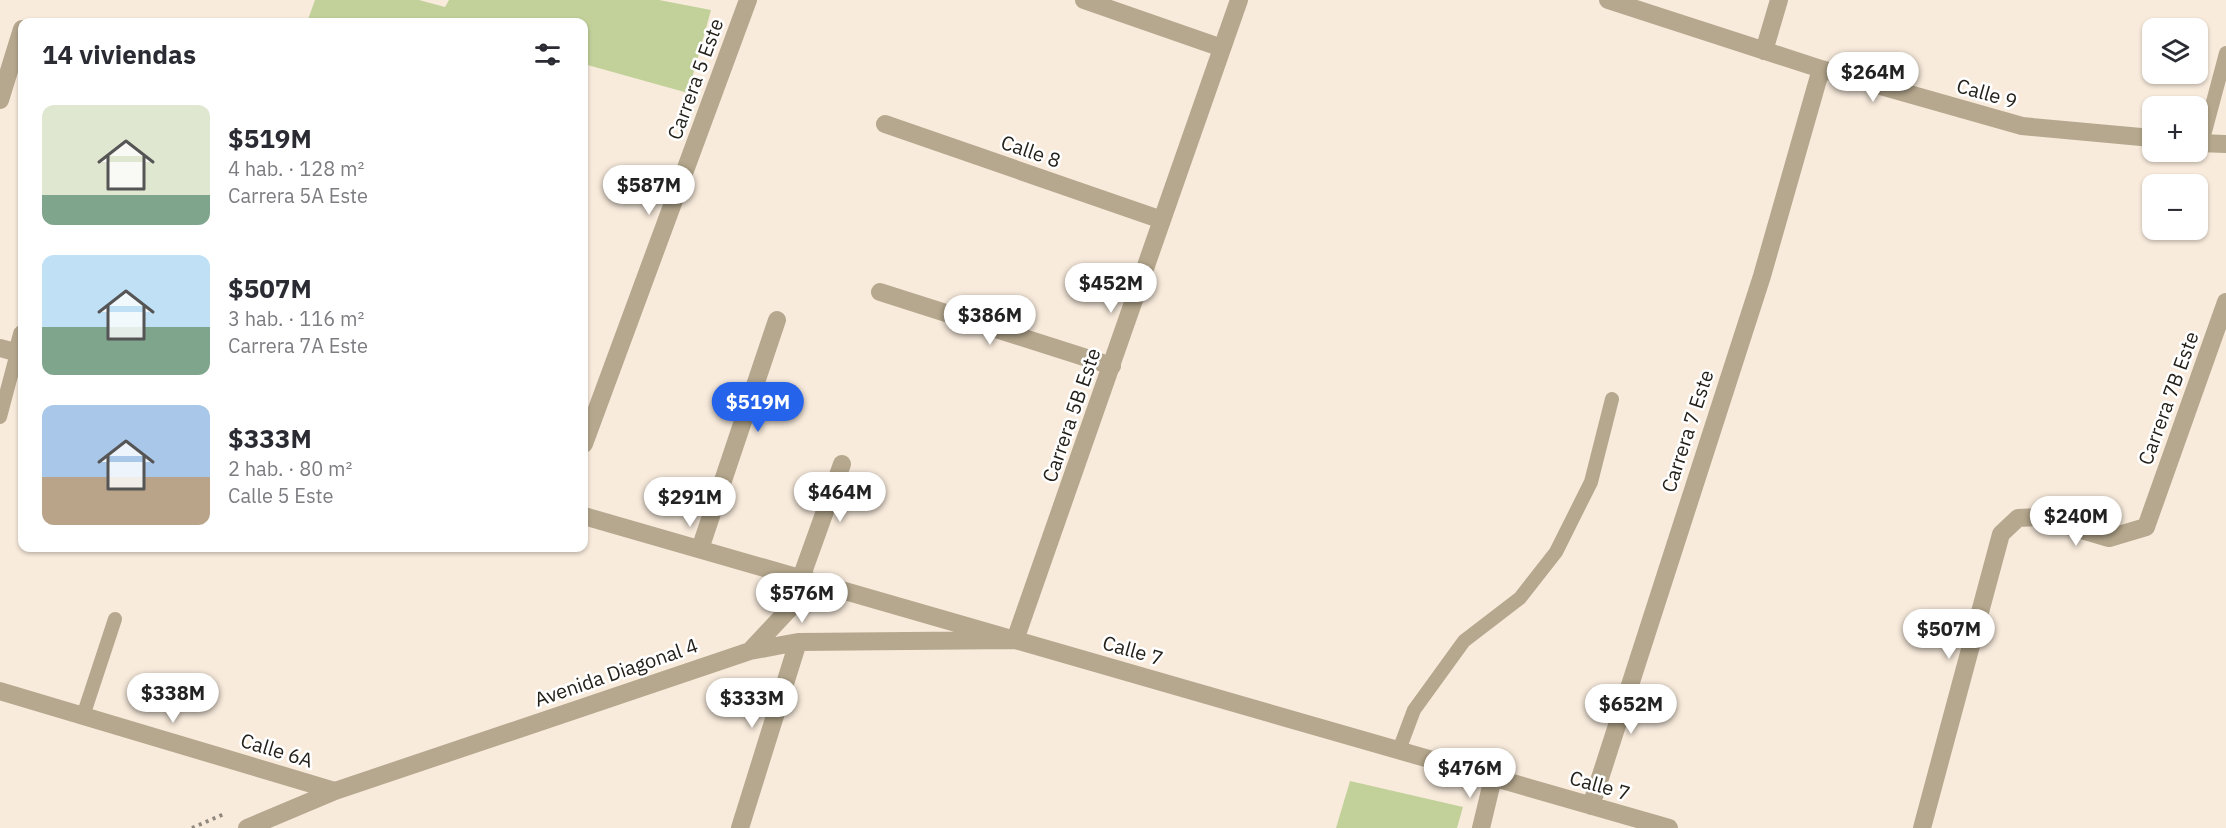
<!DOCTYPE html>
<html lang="es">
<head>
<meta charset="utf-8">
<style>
	body { margin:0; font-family:"IBM Plex Sans",sans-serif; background:#f7f7f7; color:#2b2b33; height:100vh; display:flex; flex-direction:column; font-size:22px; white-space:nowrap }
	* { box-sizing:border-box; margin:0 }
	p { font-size:20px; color:#7c7c81 }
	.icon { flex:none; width:33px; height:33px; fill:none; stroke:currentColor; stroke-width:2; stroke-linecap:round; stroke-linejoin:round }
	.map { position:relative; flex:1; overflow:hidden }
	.drawer { position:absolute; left:18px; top:18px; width:570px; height:534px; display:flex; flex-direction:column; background:#fff; border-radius:12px; box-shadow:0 2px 4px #0004 }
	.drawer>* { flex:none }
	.tools { position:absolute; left:2142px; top:18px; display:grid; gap:12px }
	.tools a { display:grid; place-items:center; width:66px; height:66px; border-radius:12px; background:#fff; box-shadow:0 2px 4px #0004; font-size:30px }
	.price { position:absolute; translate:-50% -51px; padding:0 14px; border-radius:21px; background:#fff; color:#222; font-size:20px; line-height:39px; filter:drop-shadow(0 2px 3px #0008) }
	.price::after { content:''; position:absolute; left:50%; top:36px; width:18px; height:14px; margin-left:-9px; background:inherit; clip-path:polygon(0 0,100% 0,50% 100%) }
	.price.selected { background:#2563eb; color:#fff }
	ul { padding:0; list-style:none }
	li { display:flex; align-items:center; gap:18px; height:150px; padding:0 24px }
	li span { display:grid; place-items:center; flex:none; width:168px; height:120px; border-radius:12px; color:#555 }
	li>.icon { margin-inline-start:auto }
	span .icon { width:72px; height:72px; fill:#fffc; stroke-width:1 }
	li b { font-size:26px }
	h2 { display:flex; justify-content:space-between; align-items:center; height:72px; padding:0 24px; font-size:26px }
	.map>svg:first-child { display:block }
</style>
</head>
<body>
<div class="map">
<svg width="2226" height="828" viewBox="0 0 2226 828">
	<rect width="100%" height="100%" fill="#f8ebdc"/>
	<path fill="#c2d19a" d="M315 0H419L445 7 449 0H659L711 10 688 93 584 64V22H307Z
		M1350 781 1463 807 1457 828H1336Z"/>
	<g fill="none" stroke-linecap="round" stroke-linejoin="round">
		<path stroke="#90877d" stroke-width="4" stroke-dasharray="3 4.5" stroke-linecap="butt" d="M192 828 224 814"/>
		<path stroke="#b6a88e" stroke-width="14" d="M2202 143 2226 53
			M0 417 17 353
			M83 716 115 619
			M1399 750 1414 710 1464 641 1520 598 1556 552 1591 482 1612 399"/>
		<path stroke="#b6a88e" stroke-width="18" d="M1084 0 1222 48
			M1608 0 1821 69 2022 126 2152 138
			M1764 51 1779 0
			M0 100 22 29
			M885 124 1162 220
			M2198 143 2226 144
			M880 292 1112 366
			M0 348 22 354
			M17 353 22 334
			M584 444 748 0
			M584 516 1669 828
			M700 549 777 320
			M801 578 842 464
			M750 651 791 607 787 575
			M0 691 335 791
			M1591 806 1762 276 1821 69
			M247 828 335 791 750 651 798 642 1015 640 1239 0
			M740 828 798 642
			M1481 828 1493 778
			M1922 828 2001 534 2018 518 2038 517 2109 538 2146 527 2226 302"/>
	</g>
	<g text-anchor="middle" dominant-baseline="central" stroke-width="5" stroke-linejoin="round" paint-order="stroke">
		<g font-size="20" fill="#24201a" stroke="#fff">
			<text transform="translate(695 79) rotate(-70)">Carrera 5 Este</text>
			<text transform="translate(1987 93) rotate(16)">Calle 9</text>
			<text transform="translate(1031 151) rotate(19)">Calle 8</text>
			<text transform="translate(2168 398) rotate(-70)">Carrera 7B Este</text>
			<text transform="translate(1071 415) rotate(-71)">Carrera 5B Este</text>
			<text transform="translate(1687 431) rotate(-72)">Carrera 7 Este</text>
			<text transform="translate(1133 650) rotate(16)">Calle 7</text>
			<text transform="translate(616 672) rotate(-19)">Avenida Diagonal 4</text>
			<text transform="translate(277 750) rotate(17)">Calle 6A</text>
			<text transform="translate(1600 785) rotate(16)">Calle 7</text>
		</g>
	</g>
</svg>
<div class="tools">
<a><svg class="icon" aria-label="layers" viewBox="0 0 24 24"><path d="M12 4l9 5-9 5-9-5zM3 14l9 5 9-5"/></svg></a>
<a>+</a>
<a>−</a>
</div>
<b class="price" style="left:1873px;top:103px">$264M</b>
<b class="price" style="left:649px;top:216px">$587M</b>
<b class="price" style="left:1111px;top:314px">$452M</b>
<b class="price" style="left:990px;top:346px">$386M</b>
<b class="price selected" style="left:758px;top:433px">$519M</b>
<b class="price" style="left:840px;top:523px">$464M</b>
<b class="price" style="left:690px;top:528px">$291M</b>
<b class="price" style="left:2076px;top:547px">$240M</b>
<b class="price" style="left:802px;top:624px">$576M</b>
<b class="price" style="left:1949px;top:660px">$507M</b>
<b class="price" style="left:173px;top:724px">$338M</b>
<b class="price" style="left:752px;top:729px">$333M</b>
<b class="price" style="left:1631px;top:735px">$652M</b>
<b class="price" style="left:1470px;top:799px">$476M</b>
<section class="drawer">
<h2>14 viviendas<svg class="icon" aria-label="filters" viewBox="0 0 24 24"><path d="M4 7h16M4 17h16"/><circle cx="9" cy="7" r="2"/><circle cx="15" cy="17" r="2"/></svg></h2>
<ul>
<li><span style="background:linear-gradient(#dfe7d0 75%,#7fa58c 0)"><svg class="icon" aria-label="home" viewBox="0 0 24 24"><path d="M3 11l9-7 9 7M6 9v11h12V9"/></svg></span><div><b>$519M</b><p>4 hab. · 128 m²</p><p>Carrera 5A Este</p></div></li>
<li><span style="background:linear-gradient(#bfe0f5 60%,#7fa58c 0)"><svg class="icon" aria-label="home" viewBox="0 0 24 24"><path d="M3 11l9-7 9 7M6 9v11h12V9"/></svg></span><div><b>$507M</b><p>3 hab. · 116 m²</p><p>Carrera 7A Este</p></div></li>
<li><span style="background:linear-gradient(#a9c7e8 60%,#b9a48a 0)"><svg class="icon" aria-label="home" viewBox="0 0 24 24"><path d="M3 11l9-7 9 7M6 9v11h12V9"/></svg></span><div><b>$333M</b><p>2 hab. · 80 m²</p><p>Calle 5 Este</p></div></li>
</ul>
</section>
</div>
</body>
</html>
